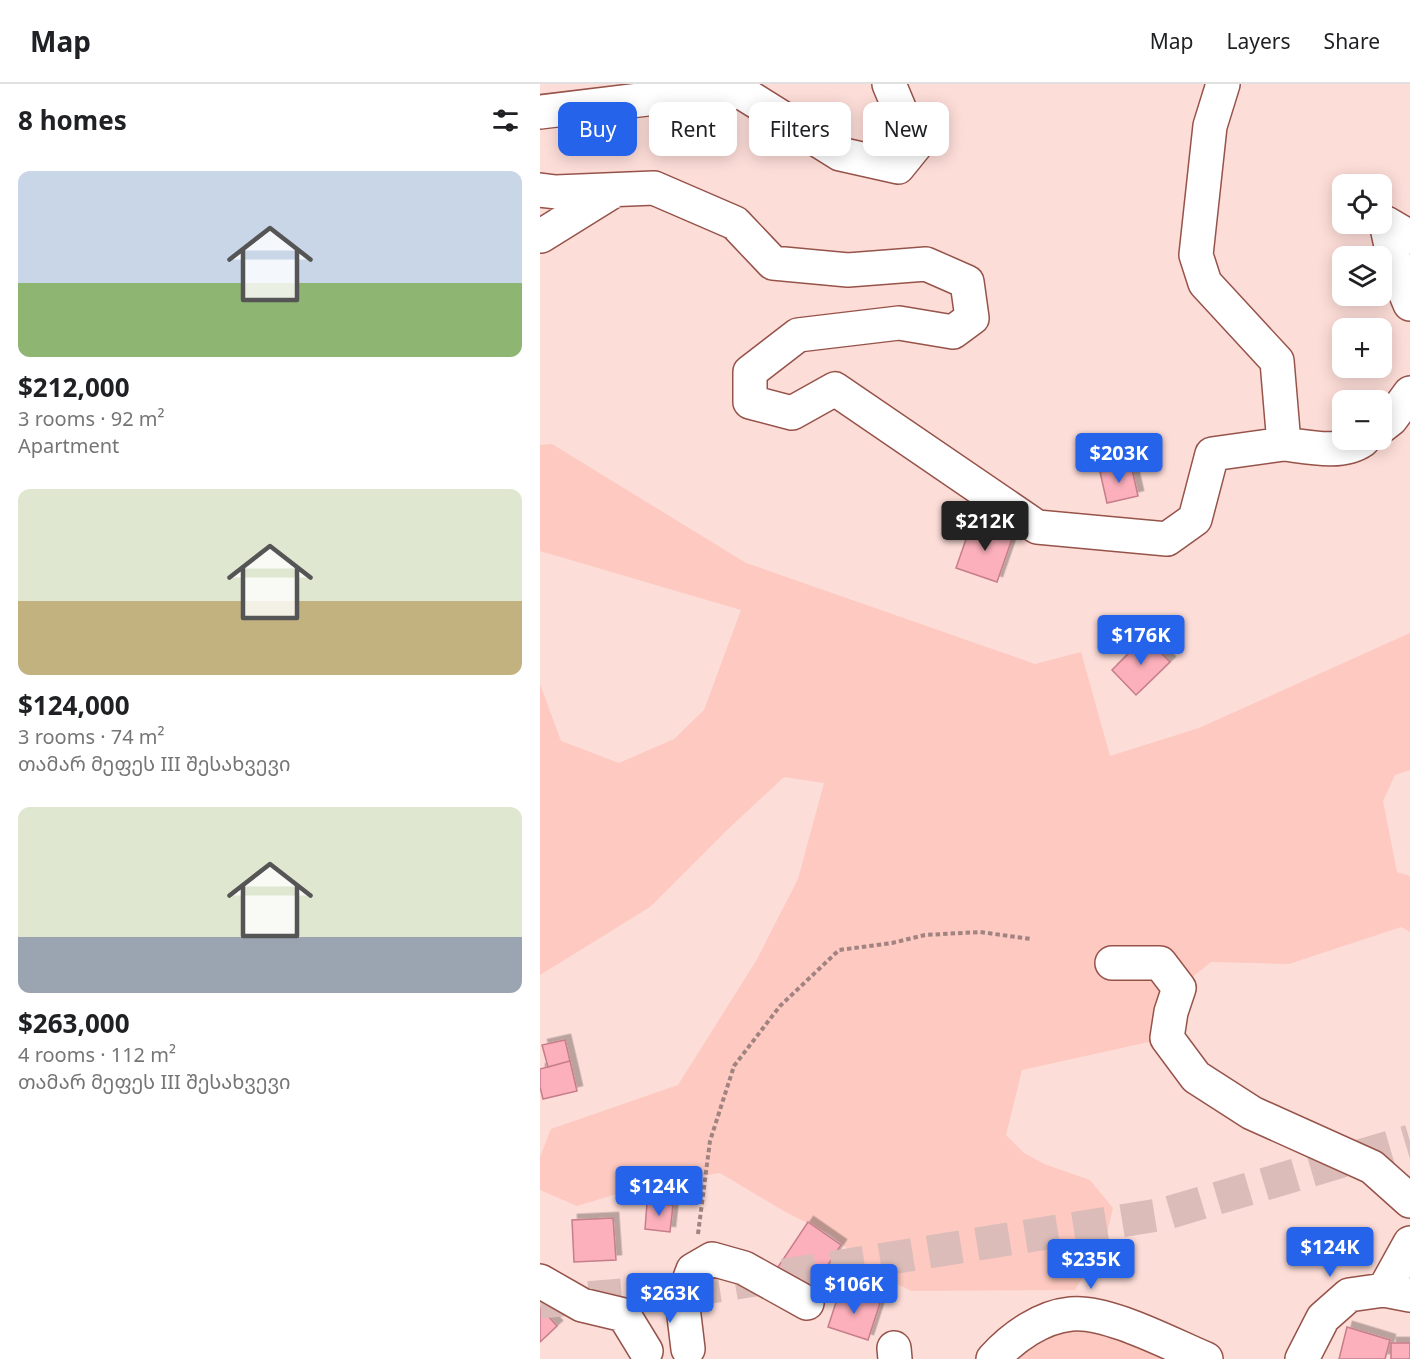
<!DOCTYPE html>
<html lang="en">
<head>
<meta charset="utf-8">
<style>
	body { margin:0; font-family:"Noto Sans","Noto Sans Georgian",sans-serif; background:#f6f6f6; color:#202124; height:100vh; display:flex; flex-direction:column; font-size:22px; white-space:nowrap }
	* { box-sizing:border-box; margin:0 }
	p { font-size:20px; color:#757577 }
	.icon { flex:none; width:33px; height:33px; fill:none; stroke:currentColor; stroke-width:2; stroke-linecap:round; stroke-linejoin:round }
	.map { position:relative; flex:1; overflow:hidden }
	.sheet { display:flex; flex-direction:column; background:#fff; width:540px }
	.sheet>* { flex:none }
	.top-card { position:absolute; left:18px; top:18px; width:570px; height:54px; display:flex; gap:12px }
	.buttons { position:absolute; left:792px; top:90px; display:grid; gap:12px }
	.buttons a { display:grid; place-items:center; width:60px; height:60px; border-radius:12px; background:#fff; box-shadow:0 3px 15px #0003; font-size:30px }
	.price { position:absolute; translate:-50% -51px; padding:0 14px; border-radius:6px; background:#2563eb; color:#fff; font-size:20px; line-height:39px; filter:drop-shadow(0 2px 3px #0008) }
	.price::after { content:''; position:absolute; left:50%; top:36px; width:18px; height:14px; margin-left:-9px; background:inherit; clip-path:polygon(0 0,100% 0,50% 100%) }
	.price.active { background:#222; color:#fff }
	ul { padding:0; list-style:none }
	li { display:grid; align-content:center; gap:12px; height:318px; padding:0 18px }
	li span { display:grid; place-items:center; height:186px; border-radius:12px; color:#555 }
	li>.icon { margin-inline-start:auto }
	span .icon { width:108px; height:108px; fill:#fffc; stroke-width:1 }
	li b { font-size:26px }
	h2 { display:flex; justify-content:space-between; align-items:center; height:72px; padding:0 18px; font-size:26px }
	.tag { padding:0 21px; border-radius:12px; background:#fff; box-shadow:0 3px 15px #0003; font-size:21px; line-height:54px }
	.tag.active { background:#2563eb; color:#fff }
	header { display:flex; align-items:center; gap:36px; box-sizing:border-box; height:84px; padding:0 30px; background:#fff; border-bottom:2px solid #e0e0e0 }
	header strong { font-size:28px }
	nav { display:flex; gap:33px; margin-inline-start:auto; font-size:21px }
	main { display:flex; flex:1; min-height:0 }
	.map>svg:first-child { display:block }
</style>
</head>
<body>
<header>
<strong>Map</strong>
<nav><a>Map</a><a>Layers</a><a>Share</a></nav>
</header>
<main>
<section class="sheet">
<h2>8 homes<svg class="icon" aria-label="filters" viewBox="0 0 24 24"><path d="M4 7h16M4 17h16"/><circle cx="9" cy="7" r="2"/><circle cx="15" cy="17" r="2"/></svg></h2>
<ul>
<li><span style="background:linear-gradient(#c9d6e8 60%,#8fb573 0)"><svg class="icon" aria-label="home" viewBox="0 0 24 24"><path d="M3 11l9-7 9 7M6 9v11h12V9"/></svg></span><div><b>$212,000</b><p>3 rooms · 92 m²</p><p>Apartment</p></div></li>
<li><span style="background:linear-gradient(#dfe7d0 60%,#c2b280 0)"><svg class="icon" aria-label="home" viewBox="0 0 24 24"><path d="M3 11l9-7 9 7M6 9v11h12V9"/></svg></span><div><b>$124,000</b><p>3 rooms · 74 m²</p><p>თამარ მეფეს III შესახვევი</p></div></li>
<li><span style="background:linear-gradient(#dfe7d0 70%,#9aa5b1 0)"><svg class="icon" aria-label="home" viewBox="0 0 24 24"><path d="M3 11l9-7 9 7M6 9v11h12V9"/></svg></span><div><b>$263,000</b><p>4 rooms · 112 m²</p><p>თამარ მეფეს III შესახვევი</p></div></li>
</ul>
</section>
<div class="map">
<svg width="870" height="1275" viewBox="0 0 870 1275">
	<defs>
		<filter id="shadow"><feDropShadow dx="5.5" dy="-5.5" stdDeviation="0" flood-color="#0004"/></filter>
	</defs>
	<rect width="100%" height="100%" fill="#fdddd8"/>
	<path fill="#fdc9c0" d="M12 360 206 479 495 580 541 568 570 672 659 644 870 549V686L855 691 843 717 857 788 870 792V848L861 843 749 880 671 878 639 904 627 954 482 986 466 1051 484 1069 504 1080 550 1096 573 1124 565 1157 535 1206 371 1207 335 1188 290 1150 249 1130 180 1089 100 1103 37 1122 0 1106V1073L11 1045 138 1001 216 877 258 795 284 699 244 693 186 747 110 823 0 891V600L21 657 79 679 134 655 164 626 201 526 0 467V361Z
		M517 1233 666 1275H453Z"/>
	<path fill="#fcb0bb" stroke="#c67e8a" stroke-width="1.5" filter="url(#shadow)" d="M591 381 598 412 567 419 560 388Z
		M432 438 473 452 457 498 416 484Z
		M605 553 630 578 596 611 572 586Z
		M25 956 30 977 8 983 2 961Z
		M30 977 37 1007 3 1015 0 1003V985Z
		M107 1119 133 1121 130 1148 105 1145Z
		M73 1134 76 1176 34 1178 32 1136Z
		M268 1138 301 1161 270 1208 236 1186Z
		M300 1206 340 1219 328 1256 288 1243Z
		M0 1223 17 1242 0 1258Z
		M807 1243 850 1256 845 1275H799Z
		M851 1259H870V1275H851Z"/>
	<g fill="none" stroke-linecap="round" stroke-linejoin="round">
		<path stroke="#dbbcb8" stroke-width="33" stroke-dasharray="33 16" stroke-linecap="butt" d="M0 1218 171 1203 624 1130 870 1057"/>
		<g stroke="#96534a" stroke-width="36">
			<path id="minor" d="M0 28 132 12 201 8 300 70 358 83 375 62 349 0
				M0 106 16 108 114 104 195 139 233 179 308 186 386 180 427 198 432 234 413 248 359 239 258 251 210 288V318L252 329 295 305 497 443 627 455 655 435 672 370 744 360 737 277 665 199 656 171 670 42 683 0
				M1 152 75 106
				M870 153 846 139 857 189 870 220
				M842 342 851 335 870 309
				M744 360C768 363 802 371 823 356
				M572 879H620L639 904 631 928 627 954 656 993 712 1029 832 1083 870 1117
				M0 1197 42 1221 84 1231 106 1267
				M844 1206 870 1159
				M354 1264 355 1275
				M148 1265 142 1215 153 1186 172 1175 204 1184 267 1219
				M453 1275C473 1253 501 1233 531 1230 567 1226 632 1261 666 1275
				M762 1275 783 1234 809 1211 844 1206 870 1211"/>
		</g>
		<path stroke="#a18481" stroke-width="4" stroke-dasharray="4.5 3" stroke-linecap="butt" d="M158 1150 170 1057 194 982 240 922 299 866 352 859 385 851 440 848 491 855"/>
		<use href="#minor" stroke="#fff" stroke-width="33"/>
	</g>
</svg>
<div class="buttons">
<a><svg class="icon" aria-label="locate" viewBox="0 0 24 24"><circle cx="12" cy="12" r="6"/><path d="M12 2v4M12 18v4M2 12h4M18 12h4"/></svg></a>
<a><svg class="icon" aria-label="layers" viewBox="0 0 24 24"><path d="M12 4l9 5-9 5-9-5zM3 14l9 5 9-5"/></svg></a>
<a>+</a>
<a>−</a>
</div>
<b class="price" style="left:579px;top:400px">$203K</b>
<b class="price active" style="left:445px;top:468px">$212K</b>
<b class="price" style="left:601px;top:582px">$176K</b>
<b class="price" style="left:119px;top:1133px">$124K</b>
<b class="price" style="left:790px;top:1194px">$124K</b>
<b class="price" style="left:551px;top:1206px">$235K</b>
<b class="price" style="left:314px;top:1231px">$106K</b>
<b class="price" style="left:130px;top:1240px">$263K</b>
<div class="top-card">
<a class="tag active">Buy</a>
<a class="tag">Rent</a>
<a class="tag">Filters</a>
<a class="tag">New</a>
</div>
</div>
</main>
</body>
</html>
